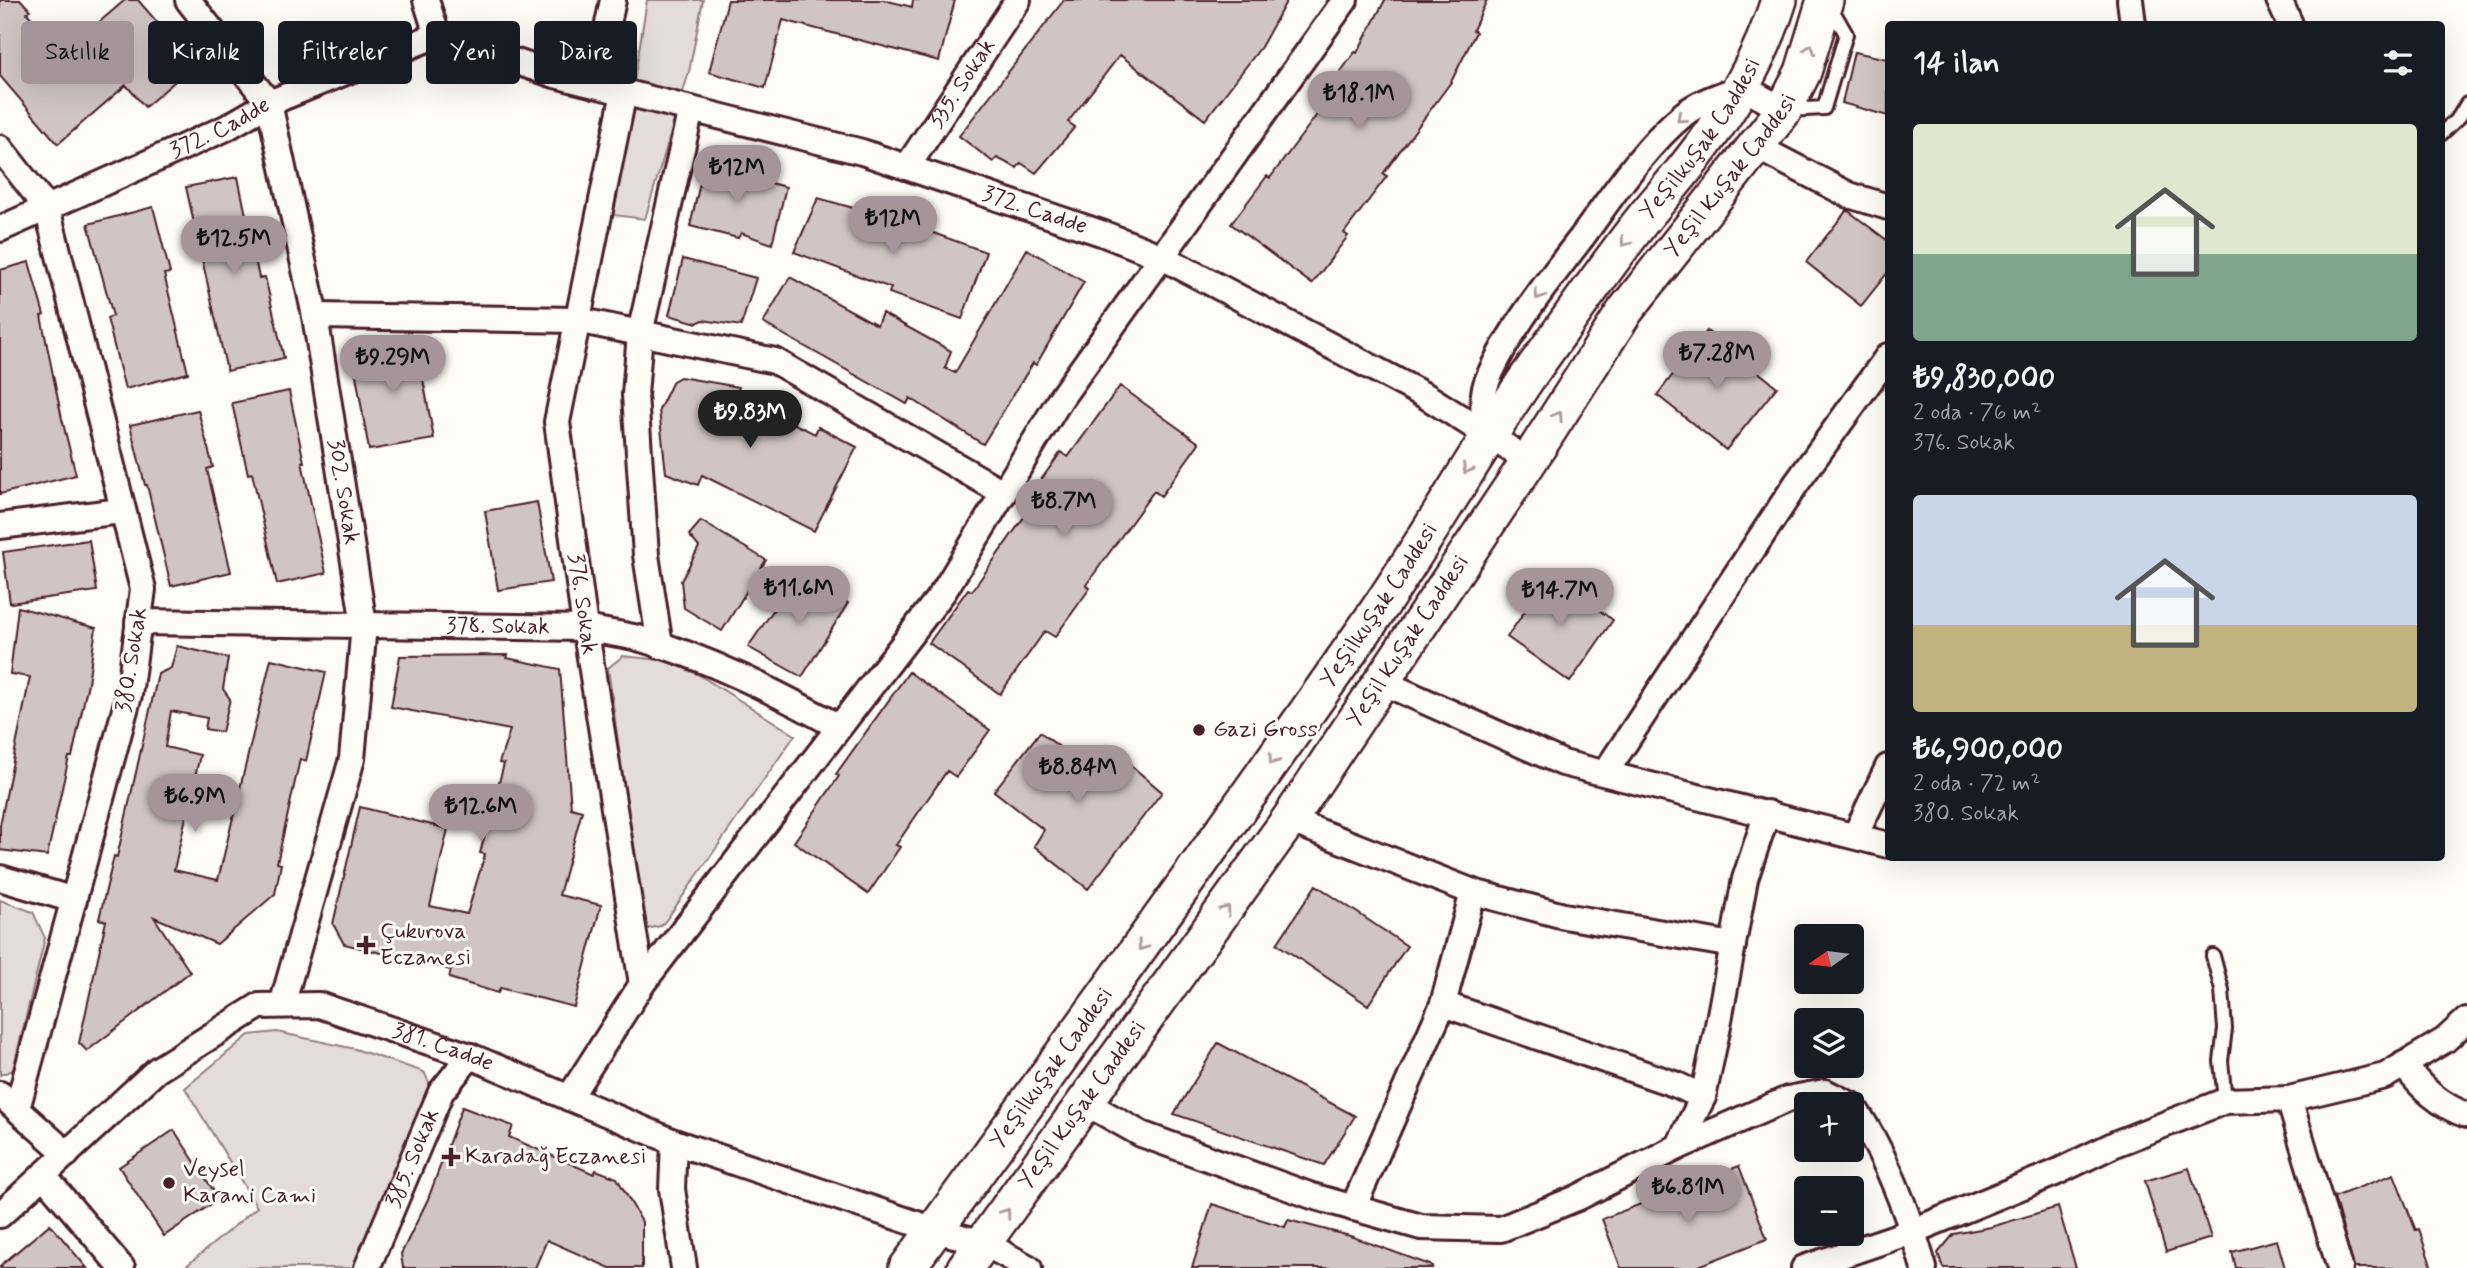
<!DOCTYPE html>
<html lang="tr">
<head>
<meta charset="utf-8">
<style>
	body { margin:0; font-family:Mynerve,sans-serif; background:#20242c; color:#f1f3f6; height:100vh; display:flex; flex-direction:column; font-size:26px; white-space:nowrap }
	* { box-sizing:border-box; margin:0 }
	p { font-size:23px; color:#9ea1a6 }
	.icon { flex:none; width:38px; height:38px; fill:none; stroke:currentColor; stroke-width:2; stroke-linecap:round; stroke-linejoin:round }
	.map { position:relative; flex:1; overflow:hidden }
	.drawer { position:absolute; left:1885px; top:21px; width:560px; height:840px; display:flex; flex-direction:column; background:#171b24; border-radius:7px; box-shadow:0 7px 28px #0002 }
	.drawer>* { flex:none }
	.hud { position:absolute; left:21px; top:21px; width:665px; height:63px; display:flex; gap:14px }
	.needle { width:46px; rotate:256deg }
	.buttons { position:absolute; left:1794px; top:924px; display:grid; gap:14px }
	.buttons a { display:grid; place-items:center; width:70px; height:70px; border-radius:7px; background:#171b24; box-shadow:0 7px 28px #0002; font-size:35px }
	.price { position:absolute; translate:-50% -60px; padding:0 16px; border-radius:24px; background:#a6949b; color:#111; font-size:23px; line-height:46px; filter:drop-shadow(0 2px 4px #0008) }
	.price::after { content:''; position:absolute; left:50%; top:42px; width:21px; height:16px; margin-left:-10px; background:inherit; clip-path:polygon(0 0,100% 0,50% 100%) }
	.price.current { background:#222; color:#fff }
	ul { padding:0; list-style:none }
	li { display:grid; align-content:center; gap:14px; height:371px; padding:0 28px }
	li span { display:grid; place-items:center; height:217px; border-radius:7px; color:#555 }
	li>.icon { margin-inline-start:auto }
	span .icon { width:126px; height:126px; fill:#fffc; stroke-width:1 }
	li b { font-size:30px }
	h2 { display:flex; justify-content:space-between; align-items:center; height:84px; padding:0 28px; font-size:30px }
	.tag { padding:0 24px; border-radius:7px; background:#171b24; box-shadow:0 7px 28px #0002; font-size:24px; line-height:63px }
	.tag.current { background:#a6949b; color:#111 }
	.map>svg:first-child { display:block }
</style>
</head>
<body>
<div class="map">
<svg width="2467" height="1268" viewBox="0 0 2467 1268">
	<rect width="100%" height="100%" fill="#fdfcf7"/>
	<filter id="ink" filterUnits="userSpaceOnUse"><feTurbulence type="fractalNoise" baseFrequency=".0143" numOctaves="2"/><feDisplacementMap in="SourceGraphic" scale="14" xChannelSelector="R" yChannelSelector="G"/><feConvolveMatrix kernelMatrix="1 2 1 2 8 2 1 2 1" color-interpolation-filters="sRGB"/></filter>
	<g filter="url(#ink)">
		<path fill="#e3dcda" stroke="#967e82" stroke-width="2" d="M647 0H703L689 72 645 219 613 215Z
			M623 656 669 661 699 675 795 735 667 919 661 926 646 929 640 905 608 668Z
			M0 900 33 912 45 938 13 1070 0 1075Z
			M277 1032 355 1049 424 1072 430 1084 355 1268H184L257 1207 185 1088 249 1035Z"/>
		<path fill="#d0c5c4" stroke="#4a1f2b" stroke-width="2" d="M0 0H21L30 10 27 13 62 54 125 0H138L194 65 145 107 126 85 58 144 0 76Z
			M728 0H884L912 7 913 0H955L939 61 783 20 765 88 709 72Z
			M1064 0H1287L1261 47 1205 120 1120 55 1068 122 1075 127 1036 173 1021 163 1017 168 997 158 993 162 959 136Z
			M1385 0H1487L1473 30 1476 32 1451 82 1383 174 1387 176 1344 233 1348 236 1312 284 1231 224 1267 176 1270 178 1330 97 1325 93 1355 52 1357 53Z
			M1854 52 1888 59V116L1842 103Z
			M704 166 786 187 772 244 741 233 738 238 690 226Z
			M238 177 259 278 265 277 284 358 227 371 186 187Z
			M818 198 903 222 986 252 962 319 889 293 891 288 794 252Z
			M153 207 170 273 164 274 188 373 125 389 107 318 113 316 88 224Z
			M1847 210 1888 241V272L1861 306 1806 262Z
			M1027 249 1084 282 1036 365 1033 363 983 444 910 398 907 404 763 323 790 277 877 325 882 313 951 351 945 368 955 373Z
			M683 259 756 278 741 326 703 320 697 323 669 315Z
			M29 262 44 315 41 316 62 419 76 475 0 494V270Z
			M1707 331 1777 387 1726 450 1657 395Z
			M416 340 434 439 369 450 352 352Z
			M680 377 739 387 736 395 815 434 818 427 857 447 814 531 702 475 698 485 666 473 659 410 673 381Z
			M1120 386 1199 443 1161 496 1154 491 1086 585 1090 588 1055 637 1045 631 1000 694 929 643 968 589 972 591 1029 510 1023 505 1061 452 1068 457Z
			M289 391 304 462H302L326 573 277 584 252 473 248 474 232 403Z
			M198 410 213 467 207 469 231 572 171 586 147 485H145L130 425Z
			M537 502 551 582 498 590 485 511Z
			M701 521 766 560 722 631 684 608 681 581 699 547 689 535Z
			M89 540 97 591 10 603 3 552Z
			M798 574 848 603 802 677 748 647Z
			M1550 575 1613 620 1570 682 1507 637Z
			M18 607 96 628 88 683 72 757H69L47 856 0 850V825L30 677 10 674Z
			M177 646 228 658 223 689 230 699 222 732 205 729 207 718 171 711 165 747 200 755 174 870 218 880 271 659 326 672 306 761 300 759 277 863 281 864 275 894 217 944 154 917 190 972 87 1051 79 1043 106 921 99 919 114 856 117 857 158 674 171 668Z
			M508 655 507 658 560 669 571 808 582 811 559 895 601 905 574 1007 500 988 498 993 449 978 451 970 344 944 333 924 360 807 448 829 430 906 467 914 485 854 480 853 504 764 499 763 510 730 391 707 400 656Z
			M909 672 990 730 956 777 947 771 896 845 900 847 868 894 794 842 839 776 836 774Z
			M1040 732 1089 770 1107 745 1162 792 1088 889 1034 846 1044 830 994 791Z
			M1316 885 1407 946 1368 1005 1277 944Z
			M1218 1043 1355 1116 1324 1165 1174 1114Z
			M462 1107 513 1126 509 1137 594 1174 596 1170 617 1178 642 1222V1268H610L547 1240 535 1268H403L401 1254 428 1199Z
			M174 1130 219 1199 164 1236 119 1167Z
			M1739 1166 1767 1239 1694 1268H1621L1602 1219Z
			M2189 1168 2211 1238 2166 1252 2145 1181Z
			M2394 1174 2416 1231 2419 1230 2432 1268H2354L2334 1197Z
			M1212 1204 1285 1227 1288 1220 1350 1236 1433 1266 1432 1268H1192Z
			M2058 1207 2076 1268H1943L1938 1253 1954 1234 1991 1227Z
			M50 1224 87 1268H0V1266Z
			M2277 1240 2285 1268H2236L2232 1252Z"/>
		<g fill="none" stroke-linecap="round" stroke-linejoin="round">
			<g stroke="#4a1f2b" stroke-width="18">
				<path id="lane" d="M1788 110 1824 108 1846 34 1830 6
					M2441 134 2459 117 2467 104
					M2213 956 2222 990 2225 1029 2221 1061 2225 1101"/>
			</g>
			<g stroke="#4a1f2b" stroke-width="30">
				<g id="street">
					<path id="s1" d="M188 0 269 103 315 316 364 625 352 759 282 1005"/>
					<path d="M426 0 437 35"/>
					<path d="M2130 0 2133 24"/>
					<path d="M2279 0 2290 24"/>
					<path d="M595 85 613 0"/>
					<path d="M1757 147 1849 195 1888 207"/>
					<path d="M0 148 47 208 143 589 129 695 17 1109"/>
					<path id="s2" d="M907 167 1018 0"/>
					<path id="s3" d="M0 229 226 128 269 103 437 35 555 75 862 152 1104 234 1160 256 1426 396 1529 461"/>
					<path d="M315 316 577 320 775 361 1004 493"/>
					<path d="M1487 437C1484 418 1480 397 1488 379 1507 333 1551 277 1582 237 1613 195 1643 148 1684 114 1700 101 1723 95 1742 87L1784 110"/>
					<path d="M0 526 121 511"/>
					<path id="s4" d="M138 622 585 628C603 632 621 634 638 638 709 658 775 692 839 727"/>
					<path d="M660 646 646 555 635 395 640 333 691 109"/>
					<path d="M1382 682 1563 763 1888 845"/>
					<path d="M1605 773 1796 484 1888 356"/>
					<path d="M1289 820 1473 892 1564 916 1733 945"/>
					<path d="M1855 836 1888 767"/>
					<path d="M0 878 74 900"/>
					<path d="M642 984 944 591 1061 398 1345 0"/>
					<path d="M1443 1004 1677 1085 1703 1097"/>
					<path d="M2404 1064C2418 1086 2442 1107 2467 1115"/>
					<path d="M0 1094 67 1154"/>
					<path d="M569 1098 642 984 584 620 557 422 624 92"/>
					<path d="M2289 1099 2385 1076 2445 1040 2467 1020"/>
					<path d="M1086 1103 1141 1134 1312 1196 1421 1227 1501 1229 1577 1198 1678 1147 1788 1099 1825 1092 1849 1104"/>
					<path d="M1852 1105C1884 1149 1909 1216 1924 1268"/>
					<path d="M674 1142 672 1189 684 1268"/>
					<path d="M1678 1147 1703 1097 1717 1031 1745 879 1767 813"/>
					<path d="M43 1175 122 1268"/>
					<path d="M1353 1208 1443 1004 1473 892"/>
					<path id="s5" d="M0 1215 157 1070 259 1006 319 1005 470 1056 674 1142 935 1230 984 1243 1029 1268"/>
					<path id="s6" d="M367 1268 441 1092 470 1056"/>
					<path d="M1804 1268 1913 1231 2055 1173 2117 1143 2225 1101 2289 1099 2340 1268"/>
				</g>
			</g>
			<g stroke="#4a1f2b" stroke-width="40">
				<g id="secondary">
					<path id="s7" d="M907 1268C1064 1053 1220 838 1372 619 1426 541 1473 457 1527 378 1563 328 1598 277 1636 228 1653 205 1673 185 1690 162 1728 114 1761 59 1779 0"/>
					<path id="s8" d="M965 1268 1289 820 1529 461 1625 311 1784 110 1803 72 1825 0"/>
				</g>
			</g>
			<use href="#lane" stroke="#fdfcf7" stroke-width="12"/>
			<use href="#street" stroke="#fdfcf7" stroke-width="24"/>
			<use href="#secondary" stroke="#fdfcf7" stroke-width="35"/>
		</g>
		<defs><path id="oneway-chevron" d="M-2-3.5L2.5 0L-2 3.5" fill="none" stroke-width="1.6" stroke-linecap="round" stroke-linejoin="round" transform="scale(1.75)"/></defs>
		<g stroke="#ac999b">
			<use href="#oneway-chevron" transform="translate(1810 49) rotate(-72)"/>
			<use href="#oneway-chevron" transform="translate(1681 118) rotate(139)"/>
			<use href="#oneway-chevron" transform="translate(1625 242) rotate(128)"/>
			<use href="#oneway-chevron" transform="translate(1539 295) rotate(124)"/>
			<use href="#oneway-chevron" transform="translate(1558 416) rotate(-57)"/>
			<use href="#oneway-chevron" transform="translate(1467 469) rotate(121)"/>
			<use href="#oneway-chevron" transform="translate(1273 760) rotate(125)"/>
			<use href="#oneway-chevron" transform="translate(1226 910) rotate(-55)"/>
			<use href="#oneway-chevron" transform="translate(1142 946) rotate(126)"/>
			<use href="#oneway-chevron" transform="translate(1006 1213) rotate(-54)"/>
		</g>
	</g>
	<g fill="#4a1f2b" stroke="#fdfcf7" stroke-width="2.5">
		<circle cx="1199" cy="730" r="7"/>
		<path d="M362.5 934.5h7v7h7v7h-7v7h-7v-7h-7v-7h7z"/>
		<path d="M447.5 1146.5h7v7h7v7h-7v7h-7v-7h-7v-7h7z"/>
		<circle cx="169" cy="1183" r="7"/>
	</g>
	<g text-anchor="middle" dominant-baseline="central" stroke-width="6" stroke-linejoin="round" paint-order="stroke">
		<g font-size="23" fill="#4a1f2b" stroke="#fdfcf7">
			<text stroke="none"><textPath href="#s2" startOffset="100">335. Sokak</textPath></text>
			<text stroke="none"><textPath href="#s3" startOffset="242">372. Cadde</textPath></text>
			<text stroke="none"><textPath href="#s7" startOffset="1381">Yeşilkuşak Caddesi</textPath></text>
			<text stroke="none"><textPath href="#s8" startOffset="1335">Yeşil Kuşak Caddesi</textPath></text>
			<text stroke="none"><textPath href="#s3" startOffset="1102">372. Cadde</textPath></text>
			<text stroke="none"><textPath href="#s1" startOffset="527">302. Sokak</textPath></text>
			<text transform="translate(582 604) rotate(82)">376. Sokak</text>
			<text stroke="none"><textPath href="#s7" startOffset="814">Yeşilkuşak Caddesi</textPath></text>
			<text stroke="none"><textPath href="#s4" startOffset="360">378. Sokak</textPath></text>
			<text stroke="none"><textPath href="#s8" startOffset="768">Yeşil Kuşak Caddesi</textPath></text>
			<text transform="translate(132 660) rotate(-81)">380. Sokak</text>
			<text stroke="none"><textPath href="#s5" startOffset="525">381. Cadde</textPath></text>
			<text stroke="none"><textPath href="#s7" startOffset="247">Yeşilkuşak Caddesi</textPath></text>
			<text stroke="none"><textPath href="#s8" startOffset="201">Yeşil Kuşak Caddesi</textPath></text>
			<text stroke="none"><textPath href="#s6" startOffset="119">385. Sokak</textPath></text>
		</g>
		<g font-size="23" fill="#4a1f2b" stroke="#fdfcf7" text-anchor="start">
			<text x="1213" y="730">Gazi Gross</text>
			<text x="380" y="932">Çukurova<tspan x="380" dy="26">Eczanesi</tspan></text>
			<text x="465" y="1157">Karadağ Eczanesi</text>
			<text x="183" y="1170">Veysel<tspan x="183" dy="26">Karani Cami</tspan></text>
		</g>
	</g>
</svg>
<div class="buttons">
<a><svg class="needle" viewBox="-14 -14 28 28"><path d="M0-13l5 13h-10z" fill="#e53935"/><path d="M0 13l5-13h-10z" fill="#9ea1a6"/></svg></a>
<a><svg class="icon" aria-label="layers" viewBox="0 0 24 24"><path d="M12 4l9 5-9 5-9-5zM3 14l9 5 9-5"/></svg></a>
<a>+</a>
<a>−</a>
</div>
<b class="price" style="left:1359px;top:131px">₺18.1M</b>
<b class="price" style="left:737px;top:205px">₺12M</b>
<b class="price" style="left:893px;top:256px">₺12M</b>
<b class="price" style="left:234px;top:276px">₺12.5M</b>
<b class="price" style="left:1717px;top:391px">₺7.28M</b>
<b class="price" style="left:393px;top:395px">₺9.29M</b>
<b class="price current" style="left:750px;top:450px">₺9.83M</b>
<b class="price" style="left:1064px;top:539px">₺8.7M</b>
<b class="price" style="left:799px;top:626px">₺11.6M</b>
<b class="price" style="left:1560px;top:628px">₺14.7M</b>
<b class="price" style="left:1078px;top:805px">₺8.84M</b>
<b class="price" style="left:195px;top:834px">₺6.9M</b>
<b class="price" style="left:481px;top:844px">₺12.6M</b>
<b class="price" style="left:1688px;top:1225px">₺6.81M</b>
<div class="hud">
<a class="tag current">Satılık</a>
<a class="tag">Kiralık</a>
<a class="tag">Filtreler</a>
<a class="tag">Yeni</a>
<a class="tag">Daire</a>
</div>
<section class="drawer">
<h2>14 ilan<svg class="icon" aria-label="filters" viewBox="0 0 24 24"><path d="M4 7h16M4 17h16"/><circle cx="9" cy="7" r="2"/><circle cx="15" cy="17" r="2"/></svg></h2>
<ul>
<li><span style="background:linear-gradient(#dfe7d0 60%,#7fa58c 0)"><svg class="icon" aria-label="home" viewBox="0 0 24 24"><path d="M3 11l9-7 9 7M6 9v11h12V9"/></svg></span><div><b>₺9,830,000</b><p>2 oda · 76 m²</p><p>376. Sokak</p></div></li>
<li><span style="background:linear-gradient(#c9d6e8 60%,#c2b280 0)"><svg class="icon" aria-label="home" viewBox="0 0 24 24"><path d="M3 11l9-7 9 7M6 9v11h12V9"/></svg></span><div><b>₺6,900,000</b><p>2 oda · 72 m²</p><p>380. Sokak</p></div></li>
</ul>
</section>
</div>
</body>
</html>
